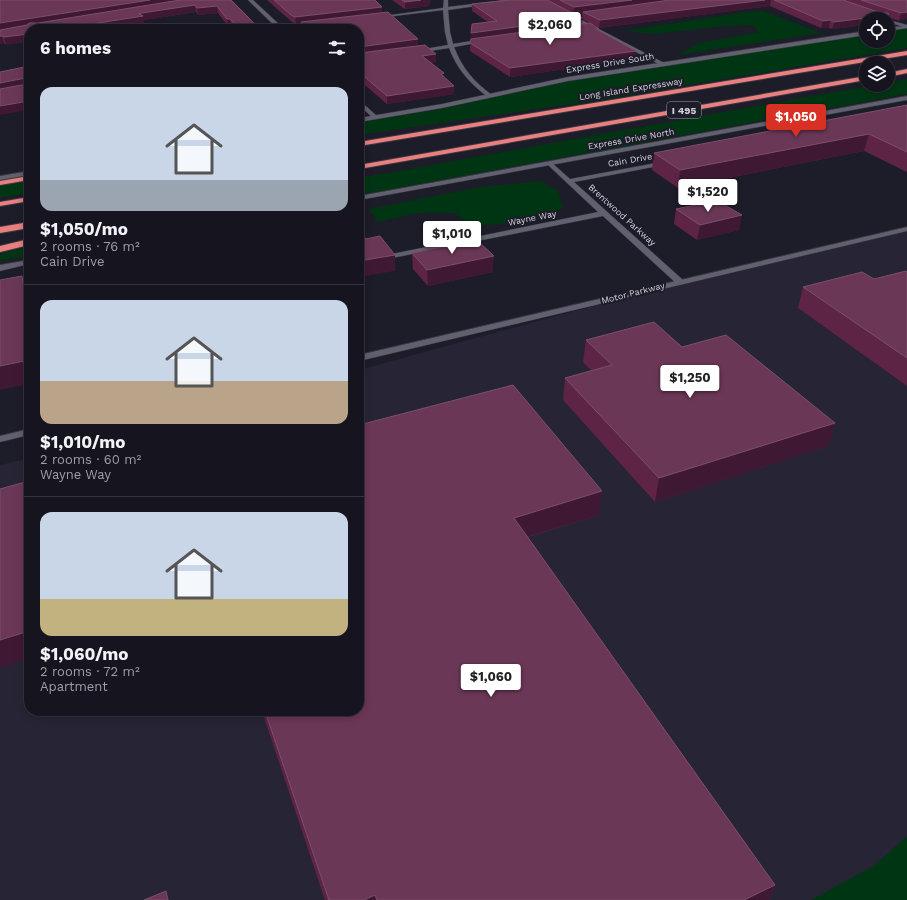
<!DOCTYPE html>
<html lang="en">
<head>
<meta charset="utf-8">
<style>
	body { margin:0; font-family:"Work Sans",sans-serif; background:#23222c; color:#f1f3f6; height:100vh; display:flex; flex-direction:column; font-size:15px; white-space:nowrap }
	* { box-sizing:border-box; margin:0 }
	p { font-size:13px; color:#9e9fa4 }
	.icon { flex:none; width:22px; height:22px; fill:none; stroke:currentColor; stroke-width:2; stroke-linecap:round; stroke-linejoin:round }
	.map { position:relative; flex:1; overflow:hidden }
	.drawer { position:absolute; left:24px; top:24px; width:340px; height:692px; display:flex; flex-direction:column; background:#16151f; border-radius:16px; box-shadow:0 2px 10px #0003,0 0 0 1px #35343d }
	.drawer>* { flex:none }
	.buttons { position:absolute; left:859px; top:12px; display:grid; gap:8px }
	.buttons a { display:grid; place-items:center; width:36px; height:36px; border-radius:50%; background:#16151f; box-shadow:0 2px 10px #0003,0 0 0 1px #35343d; font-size:20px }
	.price { position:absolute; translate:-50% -34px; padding:0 9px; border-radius:4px; background:#fff; color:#222; font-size:13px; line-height:26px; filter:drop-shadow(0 1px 2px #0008) }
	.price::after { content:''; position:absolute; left:50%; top:24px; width:12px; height:9px; margin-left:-6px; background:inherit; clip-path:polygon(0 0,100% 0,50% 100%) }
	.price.selected { background:#d93025; color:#fff }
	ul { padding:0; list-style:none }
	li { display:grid; align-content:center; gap:8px; height:212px; padding:0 16px }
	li+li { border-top:1px solid #35343d }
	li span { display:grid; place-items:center; height:124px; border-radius:12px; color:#555 }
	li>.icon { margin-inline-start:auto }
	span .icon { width:72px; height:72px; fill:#fffc; stroke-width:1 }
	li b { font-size:17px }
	h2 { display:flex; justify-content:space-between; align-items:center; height:48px; padding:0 16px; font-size:17px }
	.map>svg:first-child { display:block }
</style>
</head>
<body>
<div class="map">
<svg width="907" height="900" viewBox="0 0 907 900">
	<rect width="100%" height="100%" fill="#1d1c29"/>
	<path fill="#272436" d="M907 226V900H0V465L29 458V711H359V370L680 282Z"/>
	<path fill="#003514" d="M763 11 821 33 678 55 699 43 758 32 753 25 726 26 655 34 625 31 745 12Z
		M907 28V48L613 98 359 135V122L435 110 569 80 866 34V41H888V31Z
		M907 79V94L359 195V178L873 85H888V82Z
		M29 180V193L0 198V185Z
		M541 181 558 191 563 208C531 221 506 224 471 226L455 213H418L378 222 369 209 480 187Z
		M29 246V256L0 261V254Z
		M907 836V900H811L875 865Z"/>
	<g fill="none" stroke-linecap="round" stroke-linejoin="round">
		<g stroke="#393742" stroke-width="1">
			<path id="minor" d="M248 0H253L282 27 315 23 317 24 291 29H278Z
				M444 0H448V7L506 0H519L448 10 450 32 453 44 484 39 487 41 454 47C462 68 474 82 492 95V97H488C470 84 457 69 449 48L416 53 413 51 448 45 445 32 443 10 378 18 376 17 443 8Z
				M568 15H572L666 64 661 65 568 17Z
				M886 19 907 25V28L888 22V19Z
				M359 100 378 117V119H374L359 105Z
				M667 161 669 162V164L574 182 683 280 684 282 683 284H677L603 216 392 258 388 256 392 254 598 212 548 165V163H552L570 179Z"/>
		</g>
		<g stroke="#393742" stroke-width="1">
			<path id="secondary" d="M907 26V28L888 31V27Z
				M866 31V35L568 81 442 108 359 122V118L442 104 568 77Z
				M907 96V100L359 200V196Z
				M29 171V175L0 180V176Z
				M907 227V231L359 361V355Z
				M29 260V264L0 271V265Z
				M29 429V435L0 442V436Z"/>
		</g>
		<g stroke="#393742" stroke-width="2">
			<path id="motorway" d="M907 51V55L359 146V142Z
				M907 69V73L888 77V73Z
				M866 76V80L359 169V165Z
				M29 176V180L0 185V181Z
				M29 197V201L0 206V202Z
				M29 222V228L0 233V227Z
				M29 239V245L0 252V246Z"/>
		</g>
		<use href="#minor" fill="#61606f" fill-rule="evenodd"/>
		<use href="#secondary" fill="#61606f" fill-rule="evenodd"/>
		<use href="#motorway" fill="#e9807f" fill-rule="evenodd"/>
	</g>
	<path fill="#5e2446" d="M0 0H231L260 29H234L231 26H228L218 13 198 15 196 12 144 20V23L29 29 6 45 4 43 0 44Z
		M267 0H375L382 7V13L418 39V46L436 54V62L431 63 444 76 454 94 387 104 359 80V29H301V23L296 24 292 22Z
		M392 0H430L429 6 405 9Z
		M504 0H907L899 21 888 17V19H866V25L832 29 829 28H821L770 6 599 28 582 19V13L575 14 581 24 599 29V31L636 51 635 59 510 77 470 51 471 33 488 22 472 11V4L504 1Z
		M907 105V172L864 151 678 188 652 170 654 153Z
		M676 209 739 230 697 240 674 224Z
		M412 253 493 272 428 286 413 269Z
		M907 272V386L798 308 803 287 874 279Z
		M586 340 682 347 835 423 828 446 655 502 563 400 565 378 592 371 583 362Z
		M359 425 599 515 528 537 775 885 769 900H325L262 711H359Z"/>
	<path fill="#3f1934" d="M150 0H182L0 30V23Z
		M421 0H430L429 6 405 9V2Z
		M632 0H684L583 12 582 13 573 14 574 7Z
		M765 0H771L770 6 599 28 600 20Z
		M195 5 196 12 144 20V23L107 29H73V27L142 13Z
		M217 6 218 13 198 15 197 8Z
		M382 7V14L301 22V23L296 24 295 17Z
		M907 12V19L899 21 901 13Z
		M889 15 888 19H866V25L832 29 834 22Z
		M582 18 581 25 471 40V33Z
		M227 19H230L231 26H228Z
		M830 20 829 28H821L823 21Z
		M29 34V42L6 45 4 37Z
		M0 36H2L4 43 0 44Z
		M418 39V46L359 54V47Z
		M636 51 635 59 510 77V68Z
		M436 54V62L422 64V56Z
		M26 78 29 86 0 91V83Z
		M454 86V94L387 104V96Z
		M29 101V110L0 115V106Z
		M869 134 864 151 678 188 680 170Z
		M742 215 739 230 697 240 700 225Z
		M395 255V271L359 277V261Z
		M494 256 493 272 428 286 427 270Z
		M22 276 29 300V323Z
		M29 360V384L0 390V366Z
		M835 423 828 446 655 502 659 478Z
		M602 491 599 515 513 541 514 518Z
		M29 631V659L0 668V640Z
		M775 885 769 900H744Z
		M375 895 376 900H364Z"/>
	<path fill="#6b3756" stroke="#7b4f6b" d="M0 0H150L0 23Z
		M180 0H231L260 29H240L230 19H227L217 6 197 8 195 5 142 13 139 14 143 16 73 27 75 29H29V34L4 37 2 36H0V30L27 25 29 23H38Z
		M274 0H375L382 7 295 17 291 15Z
		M402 0H421L405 2Z
		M510 0H547L582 18 471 33 472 24 497 21 472 4Z
		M560 0H632L574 7Z
		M670 0H765L600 20 583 12Z
		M774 0H843L881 13H888L889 15 834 22 830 20 823 21Z
		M861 0H907V12L901 13Z
		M388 12 418 39 359 47V29H308L301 22Z
		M590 23 599 29H596L636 51 510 68 470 43 471 39Z
		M425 45 436 54 422 56 444 73 441 74 454 86 387 96 359 72V53Z
		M29 66V101L0 106V89L27 84 28 79 26 78 0 83V72Z
		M907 105V152L869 134 680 170 654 153Z
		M709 202 714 205 723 204 742 215 700 225 676 209Z
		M359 230 366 239 380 236 395 255 359 261Z
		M477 240 494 256 427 270 412 253Z
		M906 271 907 272V358L803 287 862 272 874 279Z
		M22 276 29 323V360L0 366V280Z
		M654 322 682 347 726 335 835 423 659 478 565 378 612 365 586 340Z
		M513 385 602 491 514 518 775 885 744 900H377L375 895 364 900H329L265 711H359V425Z
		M29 481V631L0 640V489Z
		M166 891 168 900H144Z"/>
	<g text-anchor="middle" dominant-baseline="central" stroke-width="4" stroke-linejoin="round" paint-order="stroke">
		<g font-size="9" fill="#d4d3dc" stroke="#1d1c29">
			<text transform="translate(610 63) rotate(-9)">Express Drive South</text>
			<text transform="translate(631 89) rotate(-9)">Long Island Expressway</text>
			<text transform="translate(631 139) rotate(-10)">Express Drive North</text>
			<text transform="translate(630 160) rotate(-10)">Cain Drive</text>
			<text transform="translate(622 215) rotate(42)">Brentwood Parkway</text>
			<text transform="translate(532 218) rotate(-11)">Wayne Way</text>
			<text transform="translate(633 293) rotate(-14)">Motor Parkway</text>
		</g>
		<rect fill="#1d1c29" stroke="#9d9ca6" stroke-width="1" x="667" y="102" width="34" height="16" rx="3"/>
		<g font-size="10" font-weight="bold" fill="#d4d3dc">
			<text x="684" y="110">I 495</text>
		</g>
	</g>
</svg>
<div class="buttons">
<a><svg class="icon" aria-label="locate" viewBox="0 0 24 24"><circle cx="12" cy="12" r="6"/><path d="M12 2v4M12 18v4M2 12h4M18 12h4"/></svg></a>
<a><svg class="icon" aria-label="layers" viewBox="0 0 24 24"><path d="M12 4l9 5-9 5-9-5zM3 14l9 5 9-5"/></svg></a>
</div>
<b class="price" style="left:550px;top:46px">$2,060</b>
<b class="price selected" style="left:796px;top:138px">$1,050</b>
<b class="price" style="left:708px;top:213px">$1,520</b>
<b class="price" style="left:452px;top:255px">$1,010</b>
<b class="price" style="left:690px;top:399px">$1,250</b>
<b class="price" style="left:491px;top:698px">$1,060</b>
<section class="drawer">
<h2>6 homes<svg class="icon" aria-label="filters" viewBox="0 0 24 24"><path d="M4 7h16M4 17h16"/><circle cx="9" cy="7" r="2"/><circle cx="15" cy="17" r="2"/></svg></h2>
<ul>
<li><span style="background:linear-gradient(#c9d6e8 75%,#9aa5b1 0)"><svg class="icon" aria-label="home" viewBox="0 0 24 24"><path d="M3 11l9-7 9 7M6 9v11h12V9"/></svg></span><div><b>$1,050/mo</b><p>2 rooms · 76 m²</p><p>Cain Drive</p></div></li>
<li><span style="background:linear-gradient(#c9d6e8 65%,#b9a48a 0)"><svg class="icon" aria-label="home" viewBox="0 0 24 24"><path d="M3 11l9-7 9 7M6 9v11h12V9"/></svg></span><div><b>$1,010/mo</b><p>2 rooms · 60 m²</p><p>Wayne Way</p></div></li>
<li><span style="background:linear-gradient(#c9d6e8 70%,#c2b280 0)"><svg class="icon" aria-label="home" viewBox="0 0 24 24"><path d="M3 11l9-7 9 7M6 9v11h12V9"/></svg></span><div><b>$1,060/mo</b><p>2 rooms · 72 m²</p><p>Apartment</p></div></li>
</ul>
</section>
</div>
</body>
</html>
